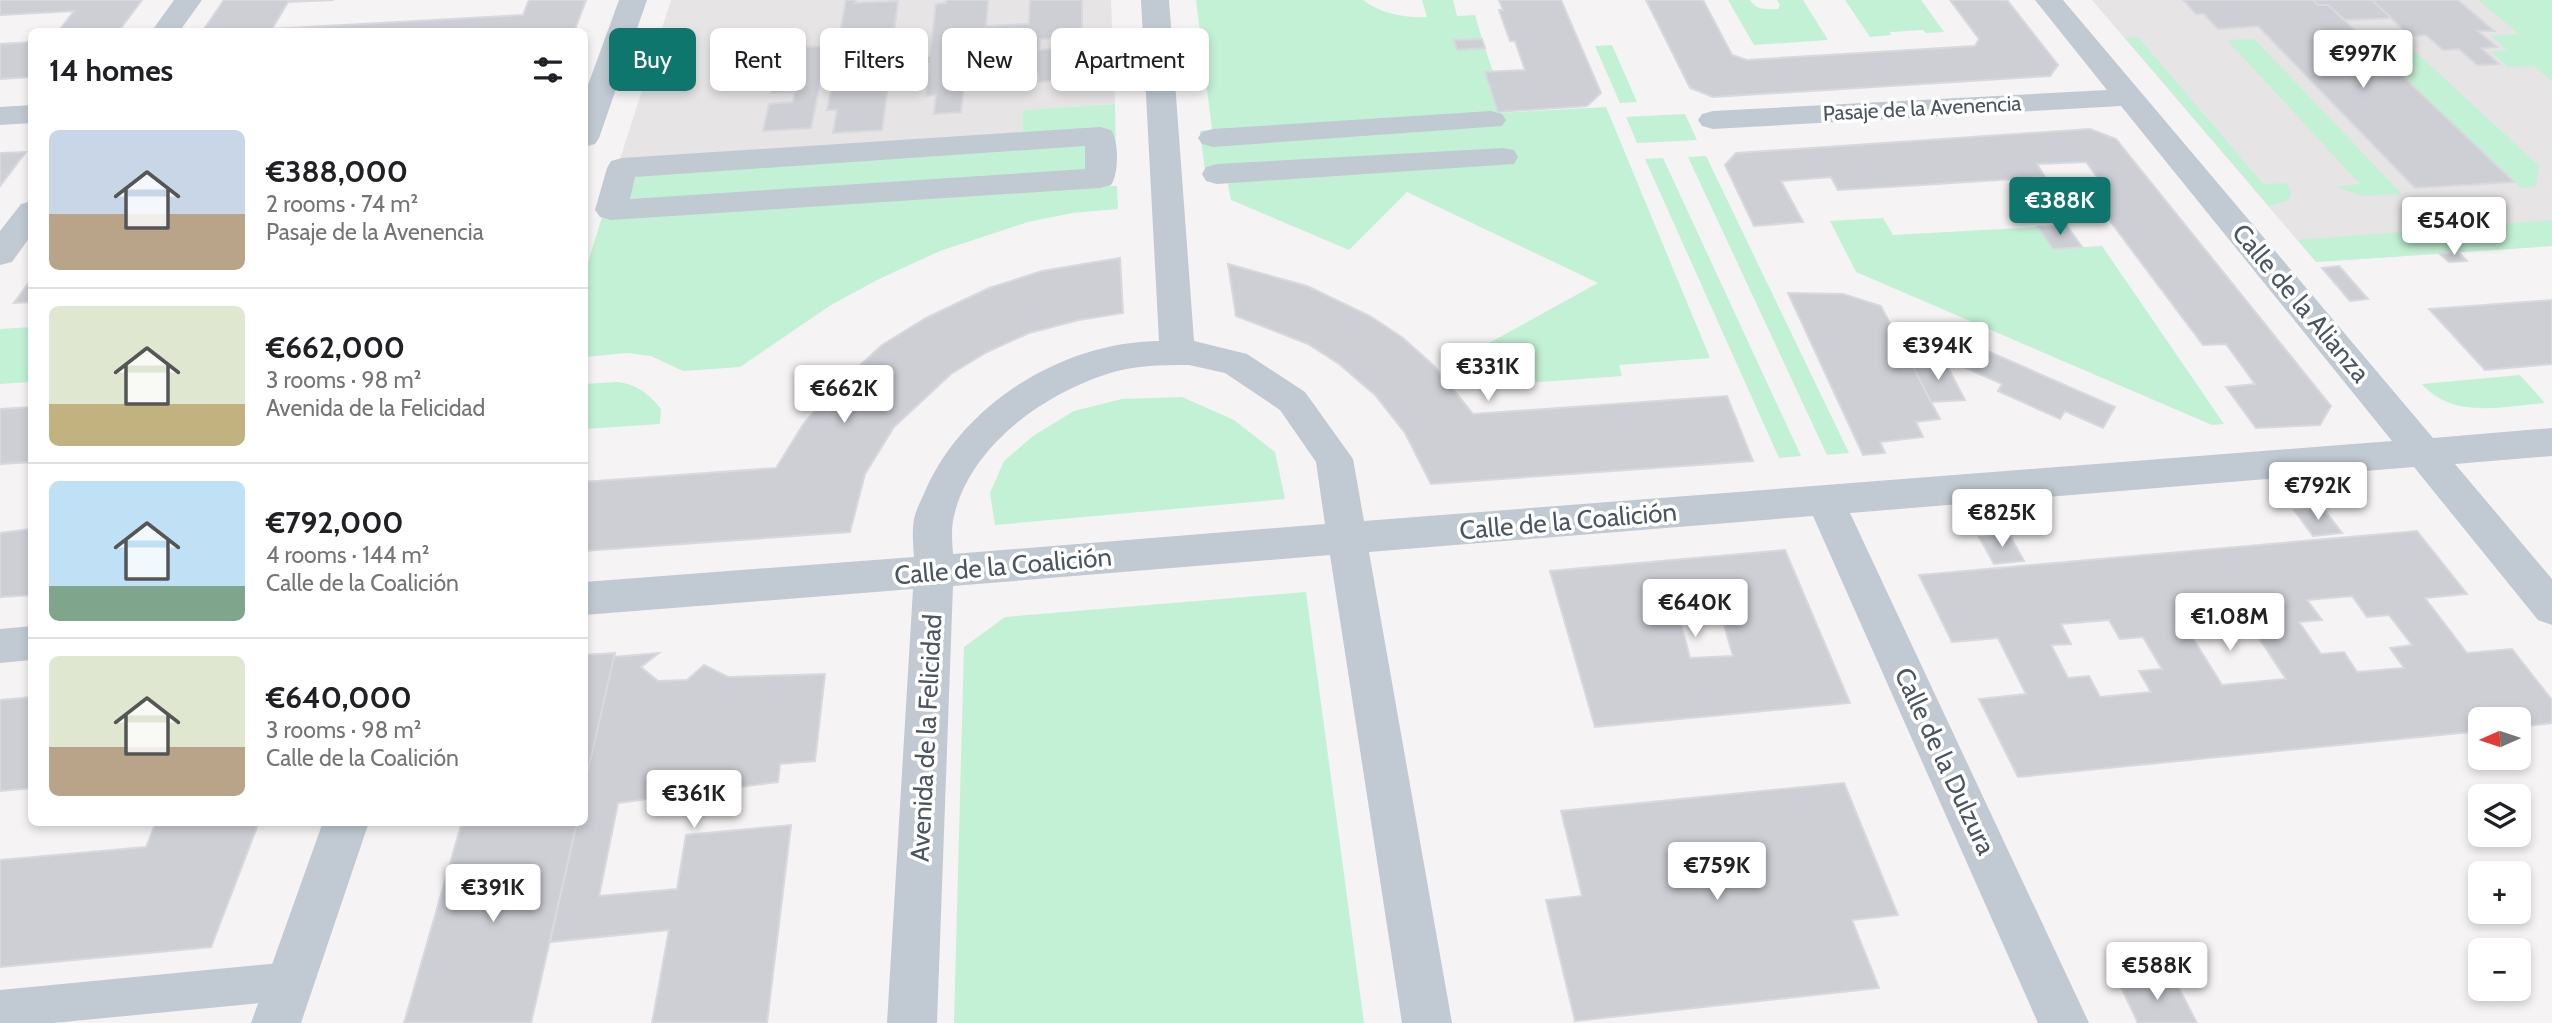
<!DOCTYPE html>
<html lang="en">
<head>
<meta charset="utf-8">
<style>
	body { margin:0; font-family:Cabin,sans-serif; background:#f6f6f6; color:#202124; height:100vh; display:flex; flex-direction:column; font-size:26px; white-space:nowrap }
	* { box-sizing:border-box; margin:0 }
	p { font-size:23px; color:#757577 }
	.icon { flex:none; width:38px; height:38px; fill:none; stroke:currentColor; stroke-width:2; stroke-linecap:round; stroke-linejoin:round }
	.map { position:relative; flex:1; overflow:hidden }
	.panel { position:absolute; left:28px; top:28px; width:560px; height:798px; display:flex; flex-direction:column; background:#fff; border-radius:10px; box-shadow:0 4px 10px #0003 }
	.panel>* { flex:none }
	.top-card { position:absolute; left:609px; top:28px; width:665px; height:63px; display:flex; gap:14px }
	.needle { width:46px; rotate:267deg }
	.buttons { position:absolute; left:2468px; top:707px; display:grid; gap:14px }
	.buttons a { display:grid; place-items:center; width:63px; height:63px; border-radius:10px; background:#fff; box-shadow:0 4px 10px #0003; font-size:35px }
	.price { position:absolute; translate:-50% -60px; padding:0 16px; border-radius:7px; background:#fff; color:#222; font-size:23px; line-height:46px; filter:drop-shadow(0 2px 4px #0008) }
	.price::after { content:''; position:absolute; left:50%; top:42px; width:21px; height:16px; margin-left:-10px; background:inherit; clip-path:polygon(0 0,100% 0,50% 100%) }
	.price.active { background:#0f766e; color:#fff }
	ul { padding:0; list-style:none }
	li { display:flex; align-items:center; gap:21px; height:175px; padding:0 21px }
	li+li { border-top:2px solid #e0e0e0 }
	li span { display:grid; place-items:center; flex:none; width:196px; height:140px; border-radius:10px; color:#555 }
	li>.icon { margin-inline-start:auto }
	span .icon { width:84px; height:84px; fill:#fffc; stroke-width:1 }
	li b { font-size:30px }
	h2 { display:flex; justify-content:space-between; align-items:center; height:84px; padding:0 21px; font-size:30px }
	.pill { padding:0 24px; border-radius:10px; background:#fff; box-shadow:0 4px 10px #0003; font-size:24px; line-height:63px }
	.pill.active { background:#0f766e; color:#fff }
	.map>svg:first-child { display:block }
</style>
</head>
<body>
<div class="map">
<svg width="2552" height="1023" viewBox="0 0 2552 1023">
	<rect width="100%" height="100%" fill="#f5f3f3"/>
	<path fill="#e6e4e5" d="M671 0H1111L1115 104 1023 110V135L620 159Z
		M2092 0H2517L2552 29V246L2316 262Z"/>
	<path fill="#c3f1d5" d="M1196 0H1363C1381 14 1405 18 1427 17L1422 0H1453L1457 16 1475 15 1482 39 1455 40 1457 49 1485 48 1493 72 1485 73 1498 113 1606 107 1710 358 1619 365 1622 376 1527 383 1489 343 1598 283 1407 192 1349 250 1231 200 1227 179H1206L1200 131 1225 129H1212Z
		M1728 0H1750C1757 11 1766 9 1778 9L1780 5 1777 0H1803L1828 40 1754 45Z
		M1845 0H1921L1944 32 1926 33 1923 30 1890 32 1891 35 1870 37Z
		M2478 0H2552V81L2534 66 2508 67 2491 52 2507 50 2491 36 2519 34Z
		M2138 37 2263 184 2286 183 2291 192 2289 200 2269 206 2125 38Z
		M2254 39 2402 194 2363 196 2335 187 2360 184 2227 40Z
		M2406 43 2539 166 2536 186 2521 188 2371 45Z
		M1612 45 1637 102 1620 103 1595 46Z
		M1115 104 1116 163 1109 186H1117L1118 209 1072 213 1028 222 940 251 879 279 831 305 740 367 683 371 651 356 627 353 585 357V272L620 159 1023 135V110Z
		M1685 114 1697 140 1637 143 1626 117Z
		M1706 156 1849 453 1827 455 1688 157Z
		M1663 158 1801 456 1779 458 1645 159Z
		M1883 218 1893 235 2038 227 2053 249 2102 246 2224 424 2212 425 1856 272 1830 221Z
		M2552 220V246L2316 262 2298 240Z
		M31 327V382L0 384V329Z
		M2520 375 2545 403C2503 406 2453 420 2422 384Z
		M616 382C637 384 648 393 661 409L660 424 585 429V384Z
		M1182 397 1234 420 1275 452 1285 499 995 525 990 493 1004 461 1033 436 1074 411 1122 399Z
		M1306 592 1364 1023H954L964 647 1005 617Z"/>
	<path fill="#cdcfd5" stroke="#d7d9de" stroke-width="2" fill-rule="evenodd" d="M0 0H142L118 32H58L74 11 0 15Z
		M224 0H334L288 2 272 29 523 15 529 0H586L574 32H202Z
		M846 0H856L855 3 898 1 892 47 847 49 845 61 930 56 936 4 946 3V0H988L986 26 1029 24 1030 0H1082V37L1040 39 1039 50 1064 48 1063 80 1038 82V74H1028V69H1015V59L998 60 997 70 983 71V76L965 78 961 112 934 114 936 95 926 96 929 64 845 69 843 80 889 78 882 130 833 133 837 110H827L835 68 823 69 811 128 763 131 769 104 793 102 795 92 771 93 777 70 799 69 801 59 779 60 782 48 827 46 823 61H835Z
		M1499 0H1561L1601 93 1587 106 1498 112 1485 72 1525 70 1515 41H1510L1499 10H1503Z
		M1646 0H1703L1732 55 1747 60 1975 46 1979 39 1950 0H2007L2058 65 2050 76 1713 97 1690 88Z
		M2183 0H2313L2318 5H2328L2514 182 2415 188 2258 26 2218 29 2204 14H2196Z
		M2313 0H2372L2391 18 2345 20 2328 5H2318Z
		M2372 0H2458L2494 31H2478L2497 47 2481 48 2499 64 2477 65 2459 49 2443 50 2426 35 2410 36Z
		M1482 39 1485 48 1457 50 1454 40Z
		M32 42V77L0 79V44Z
		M2090 129 2116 139 2331 406 2320 425 2256 428 2226 387 2255 384 2226 344 2203 345 2089 193 2108 192 2086 162 2037 164 2045 177 1921 185 1838 190 1831 177 1781 181 1803 222 1754 226 1725 165 1736 153Z
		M26 152 0 186V153Z
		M2067 226 2082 247 2053 249 2038 227Z
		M2458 252 2467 261 2449 262 2440 254Z
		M1120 258 1123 313 1079 320 1029 333 987 352 951 374 894 427 865 474 850 532 584 551V482L776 468 804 423 833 390 882 345 926 318 989 288 1042 271Z
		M1228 264 1307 286 1370 316 1403 338 1433 365 1473 414 1727 396 1753 461 1431 484 1405 433 1375 395 1339 364 1308 344 1236 316Z
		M2339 266 2368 299 2350 301 2322 268Z
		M32 278V302L14 303Z
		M1788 293 1843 294 1881 306 1940 419 1916 422 1923 437 1880 442 1885 453 1863 455Z
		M2552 300V364L2485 370 2429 309Z
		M1960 339 2115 407 2103 428 2065 411 2060 419 1998 391 2002 384 1946 359Z
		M1945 362 1965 400 1931 402 1912 364Z
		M32 407V462L0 464V409Z
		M2323 508 2342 533 2313 536 2294 510Z
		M32 529V595L0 597V533Z
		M2417 531 2467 594 2425 598 2467 653 2512 649 2552 700V723L2518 727V719H2480V731L2018 777 1979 699 2026 694 1998 638 1952 642 1919 575ZM2352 596 2367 617 2389 615 2412 645 2390 648 2404 668 2357 672 2344 652 2321 654 2299 622 2322 620 2307 600ZM2239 608 2286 679 2222 685 2177 613ZM2109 620 2120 639 2143 637 2162 669 2139 671 2151 692 2100 697 2089 676 2068 678 2051 645 2071 644 2061 624Z
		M2009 534 2024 561 1994 564 1979 537Z
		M1785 550 1850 703 1595 727 1550 571ZM1722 618 1733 656 1690 658 1680 620Z
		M615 653 614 657 584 788V655Z
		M659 653 641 667 658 681 687 680 704 665 728 677 825 674 815 761 780 764 778 782 618 803 599 896 677 889 686 835 791 825 767 1023H652L669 930 550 942 577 822H584V788L614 657Z
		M32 697V788L0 791V700Z
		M1844 783 1898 915 1852 920 1879 988 1575 1021 1546 900 1582 896 1561 811Z
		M156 822H259L211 947 0 967V860L146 847Z
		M462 822H577L531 1023H404Z
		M2173 977 2197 1023H2138L2119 983Z"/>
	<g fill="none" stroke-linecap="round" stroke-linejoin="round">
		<path fill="#c1cad2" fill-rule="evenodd" d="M291 962 304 968 310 981 304 994 291 1000 53 1023H0V990Z"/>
		<path fill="#c1cad2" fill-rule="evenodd" d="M32 105V123L0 125V107Z
			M1491 111 1502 114 1506 120 1502 126 1213 147 1202 144 1198 138 1202 132 1213 129Z
			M1100 127 1111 130C1119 141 1119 173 1111 185L1100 188 611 220 600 217 595 210 607 168 611 161 622 158ZM1085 146V169L630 199 635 177Z
			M1503 148 1514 150 1518 157 1514 164 1217 184 1206 181 1202 174 1206 167 1217 164Z"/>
		<path fill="#c1cad2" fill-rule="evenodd" d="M174 0H202L179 32H151Z
			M619 0H647L599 138 595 144 584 147V96Z
			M1141 0H1169L1194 341 1247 354 1305 392 1353 459 1364 521 2392 441 2121 106 1713 129 1702 126 1698 120 1702 114 1713 111 2107 90 2035 0H2063L2433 438 2552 428V456L2455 464 2552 579V625L2538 620 2414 467 1850 513 2089 1023H2038L1813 516 1369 552 1452 1023H1402L1330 555 953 586 937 1023H887L913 589 584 615V582L914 557C913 544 912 531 914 519 916 509 922 499 926 489 965 402 1064 342 1159 341ZM1189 365 1225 373 1280 410 1316 462 1325 524 953 554C952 541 951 528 954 516 970 447 1041 396 1104 375 1132 365 1160 365 1189 365Z
			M32 201V234L12 262 0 265V231L21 204Z
			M32 626V660L0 663V629Z
			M323 822H369L301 1023H251Z"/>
	</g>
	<g text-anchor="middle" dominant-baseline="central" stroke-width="7" stroke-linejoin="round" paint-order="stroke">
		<g font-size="21" fill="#4a5661" stroke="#fff">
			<text transform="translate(1922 108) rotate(-3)">Pasaje de la Avenencia</text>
		</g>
		<g font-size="26" fill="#4a5661" stroke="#fff">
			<text transform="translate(2301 303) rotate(50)">Calle de la Alianza</text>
			<text transform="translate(1568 521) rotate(-5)">Calle de la Coalición</text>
			<text transform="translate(1003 566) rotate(-5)">Calle de la Coalición</text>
			<text transform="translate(926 738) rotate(-87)">Avenida de la Felicidad</text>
			<text transform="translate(1945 761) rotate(65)">Calle de la Dulzura</text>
		</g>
	</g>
</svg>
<div class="buttons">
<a><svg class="needle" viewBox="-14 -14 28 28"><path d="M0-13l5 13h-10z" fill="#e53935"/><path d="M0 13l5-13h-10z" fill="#757577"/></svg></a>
<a><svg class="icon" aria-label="layers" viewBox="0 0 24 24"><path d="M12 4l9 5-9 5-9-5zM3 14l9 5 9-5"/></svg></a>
<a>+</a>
<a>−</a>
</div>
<b class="price" style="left:2363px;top:90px">€997K</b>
<b class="price active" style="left:2060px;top:237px">€388K</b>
<b class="price" style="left:2454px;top:257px">€540K</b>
<b class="price" style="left:1938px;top:382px">€394K</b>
<b class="price" style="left:1488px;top:403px">€331K</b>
<b class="price" style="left:844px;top:425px">€662K</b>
<b class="price" style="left:2318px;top:522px">€792K</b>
<b class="price" style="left:2002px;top:549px">€825K</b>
<b class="price" style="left:1695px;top:639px">€640K</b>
<b class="price" style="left:2230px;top:653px">€1.08M</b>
<b class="price" style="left:694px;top:830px">€361K</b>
<b class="price" style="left:1717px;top:902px">€759K</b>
<b class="price" style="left:493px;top:924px">€391K</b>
<b class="price" style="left:2157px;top:1002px">€588K</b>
<div class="top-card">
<a class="pill active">Buy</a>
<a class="pill">Rent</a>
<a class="pill">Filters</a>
<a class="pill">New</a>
<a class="pill">Apartment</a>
</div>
<section class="panel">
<h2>14 homes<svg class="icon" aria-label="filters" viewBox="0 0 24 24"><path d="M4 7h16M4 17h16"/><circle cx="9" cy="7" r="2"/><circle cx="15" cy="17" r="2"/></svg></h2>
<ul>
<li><span style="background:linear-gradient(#c9d6e8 60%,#b9a48a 0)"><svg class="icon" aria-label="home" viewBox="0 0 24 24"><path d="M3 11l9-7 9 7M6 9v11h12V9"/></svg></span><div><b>€388,000</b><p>2 rooms · 74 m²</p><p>Pasaje de la Avenencia</p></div></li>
<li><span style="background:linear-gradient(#dfe7d0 70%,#c2b280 0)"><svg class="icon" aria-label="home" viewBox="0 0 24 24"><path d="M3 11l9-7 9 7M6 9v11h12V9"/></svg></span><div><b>€662,000</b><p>3 rooms · 98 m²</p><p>Avenida de la Felicidad</p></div></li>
<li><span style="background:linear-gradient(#bfe0f5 75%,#7fa58c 0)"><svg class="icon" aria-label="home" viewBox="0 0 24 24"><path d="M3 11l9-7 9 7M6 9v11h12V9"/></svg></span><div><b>€792,000</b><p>4 rooms · 144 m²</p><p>Calle de la Coalición</p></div></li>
<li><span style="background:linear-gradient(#dfe7d0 65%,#b9a48a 0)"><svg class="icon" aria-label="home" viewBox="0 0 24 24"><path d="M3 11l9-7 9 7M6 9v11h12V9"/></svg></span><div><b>€640,000</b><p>3 rooms · 98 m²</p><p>Calle de la Coalición</p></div></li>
</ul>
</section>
</div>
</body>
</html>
